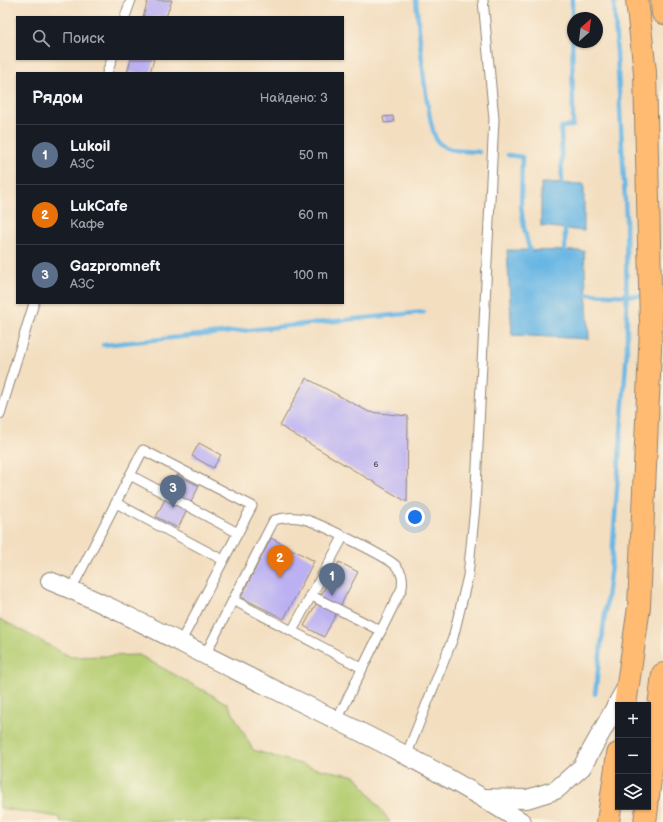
<!DOCTYPE html>
<html lang="ru">
<head>
<meta charset="utf-8">
<style>
	body { margin:0; font-family:"Balsamiq Sans",sans-serif; background:#20242c; color:#f1f3f6 }
	.controls { position:absolute; right:12px; bottom:12px; display:grid; overflow:hidden; border-radius:0px; box-shadow:0 1px 3px #0004 }
	.controls button { width:36px; height:36px; display:grid; place-items:center; padding:0; border:0; border-bottom:1px solid #363941; background:#171b24; color:#f1f3f6; font:20px sans-serif }
	.compass { position:absolute; left:567px; top:12px; width:36px; height:36px; border-radius:50%; background:#171b24; box-shadow:0 1px 3px #0004; rotate:28deg }
	.you { position:absolute; left:415px; top:517px; width:14px; height:14px; margin:-10px; border:3px solid #fff; border-radius:50%; background:#1a73e8; box-shadow:0 0 0 6px #1a73e833 }
	.badge { display:grid; place-items:center; width:26px; height:26px; border-radius:50%; background:#1f6fb2; color:#fff; font-size:13px; font-weight:700 }
	.pin { position:absolute; translate:-50% -33px; filter:drop-shadow(0 1px 2px #0008) }
	.pin::after { content:''; position:absolute; top:21px; width:14px; height:12px; background:inherit; clip-path:polygon(0 0,100% 0,50% 100%) }
	.list { margin:0; padding:0; list-style:none }
	h2 { display:flex; justify-content:space-between; align-items:center; height:52px; margin:0; padding:0 16px; font-size:17px }
	h2 small { font-size:13px; font-weight:400; color:#9ea1a6 }
	.list li { display:grid; grid-template-columns:26px 1fr auto; gap:12px; align-items:center; box-sizing:border-box; height:60px; padding:0 16px; border-top:1px solid #363941 }
	.list b { display:block; font-size:15px; white-space:nowrap }
	.list p { margin:0; font-size:13px; white-space:nowrap; color:#9ea1a6 }
	.list em { font-size:13px; font-style:normal; color:#9ea1a6 }
	.icon { flex:none; width:22px; height:22px; fill:none; stroke:currentColor; stroke-width:2; stroke-linecap:round; stroke-linejoin:round }
	.map { position:relative; flex:none; width:663px; height:822px; overflow:hidden }
	.search { position:absolute; background:#171b24; box-shadow:0 1px 3px #0004; left:16px; top:16px; width:328px; height:44px; display:flex; align-items:center; gap:10px; box-sizing:border-box; padding:0 14px; border-radius:0px; color:#9ea1a6; font-size:15px }
	.panel { position:absolute; background:#171b24; box-shadow:0 1px 3px #0004; left:16px; top:72px; width:328px; height:232px; border-radius:0px }
	.map>svg:first-child { display:block }
	.green { fill:#b6ce73; stroke:#707c4f }
	.water { fill:#6bb7e4; stroke:#4b7188 }
	.lines { fill:none; stroke-linecap:round; stroke-linejoin:round }
	.stream { stroke:#6bb7e4; stroke-width:4.5 }
	.building { fill:#bbb1f2 }
	.service-casing { stroke:#8f8476; stroke-width:11 }
	.minor-casing { stroke:#8f8476; stroke-width:20 }
	.primary-casing { stroke:#8f8476; stroke-width:24 }
	.motorway-casing { stroke:#8f8476; stroke-width:24 }
	.service { stroke:#fff; stroke-width:9 }
	.minor { stroke:#fff; stroke-width:18 }
	.primary { stroke:#ffbb71; stroke-width:22 }
	.motorway { stroke:#ffbb71; stroke-width:22 }
	.labels { text-anchor:middle; dominant-baseline:central; stroke-width:4; stroke-linejoin:round; paint-order:stroke }
	.number-label { font-size:8px; fill:#4f4c5d }
</style>
</head>
<body>
<div class="map">
<svg width="663" height="822" viewBox="0 0 663 822">
	<rect width="100%" height="100%" fill="#fcf5e5"/>
	<filter id="ink" filterUnits="userSpaceOnUse"><feTurbulence type="fractalNoise" baseFrequency=".025" numOctaves="2"/><feDisplacementMap in="SourceGraphic" scale="8" xChannelSelector="R" yChannelSelector="G"/><feConvolveMatrix kernelMatrix="1 2 1 2 8 2 1 2 1" color-interpolation-filters="sRGB"/></filter>
	<filter id="wash" filterUnits="userSpaceOnUse"><feTurbulence type="fractalNoise" baseFrequency=".012" numOctaves="4" result="noise"/><feDisplacementMap in="SourceGraphic" scale="16" xChannelSelector="R" yChannelSelector="G"/><feGaussianBlur stdDeviation="0.9" result="paint"/><feColorMatrix in="noise" values="0 0 0 0 0 0 0 0 0 0 0 0 0 0 0 0 0 1.4 0 .05"/><feComposite in="paint" operator="in"/></filter>
	<g filter="url(#wash)">
		<rect width="100%" height="100%" fill="#f3dec0"/>
		<path class="green" d="M0,619L71,657L139,655L228,704L253,750L314,768L356,776L390,822H61L59,817L0,808Z"/>
		<g class="water">
			<path d="M541,183L584,184V231L541,226Z"/>
			<path d="M507,250L584,251L589,339L512,335Z"/>
		</g>
		<g class="lines">
			<g class="stream">
				<path d="M416,0C419,25 426,127 438,142C447,152 467,151 479,152"/>
				<path d="M508,155L522,157L521,205L524,228L531,256"/>
				<path d="M562,188L561,127L573,126L572,0"/>
				<path d="M565,223V256"/>
				<path d="M581,294L641,296"/>
				<path d="M103,345L424,312"/>
				<path d="M595,694L612,558L627,349L626,218L614,0"/>
			</g>
		</g>
		<g id="blocks">
			<g class="building">
				<path d="M148,0H172L166,17H143Z"/>
				<path d="M131,59H154L150,73H127Z"/>
				<path d="M393,116L394,122L384,123L383,117Z"/>
				<path d="M306,378L369,412L408,416L407,502L280,426Z"/>
				<path d="M199,443L221,455L213,468L192,456Z"/>
				<path d="M177,475L199,486L178,528L156,517Z"/>
				<path d="M271,538L314,561L284,619L241,597Z"/>
				<path d="M339,562L358,572L324,637L304,626Z"/>
			</g>
		</g>
	</g>
	<g filter="url(#ink)">
		<use href="#blocks" fill-opacity="0" stroke="#8f8476" stroke-width="1"/>
		<g class="lines">
			<defs>
				<g id="service">
					<path d="M125,17L131,0"/>
					<path d="M107,73L112,59"/>
					<path d="M0,414L34,303"/>
					<path d="M130,475L238,533"/>
					<path d="M116,503L223,560"/>
					<path d="M71,590L143,450L252,506L180,643"/>
					<path d="M310,595L381,631"/>
					<path d="M233,600L362,668"/>
					<path d="M292,631L343,537"/>
					<path d="M205,655L274,520C285,517 296,516 307,520C320,524 390,558 396,566C403,574 403,579 402,588L337,720"/>
					<path d="M406,756L453,638L468,576L475,507L494,119L483,0"/>
				</g>
				<g id="minor">
					<path d="M50,581C113,606 174,640 235,670C332,718 431,764 522,822"/>
					<path d="M485,798L527,799L556,790L582,767L627,686"/>
				</g>
				<g id="primary">
					<path d="M625,705L639,607L651,326L645,72L637,0"/>
					<path d="M608,822L618,754"/>
				</g>
				<g id="motorway">
					<path d="M662,0L663,13"/>
					<path d="M648,796L663,674"/>
					<path d="M645,822L647,807"/>
				</g>
			</defs>
			<use href="#service" class="service-casing"/>
			<use href="#minor" class="minor-casing"/>
			<use href="#primary" class="primary-casing"/>
			<use href="#motorway" class="motorway-casing"/>
			<use href="#service" class="service"/>
			<use href="#minor" class="minor"/>
			<use href="#primary" class="primary"/>
			<use href="#motorway" class="motorway"/>
		</g>
	</g>
	<g class="labels">
		<g class="number-label">
			<text x="376" y="464">6</text>
		</g>
	</g>
</svg>
<div class="controls">
<button>+</button>
<button>−</button>
<button><svg class="icon" aria-label="layers" viewBox="0 0 24 24"><path d="M12 4l9 5-9 5-9-5zM3 14l9 5 9-5"/></svg></button>
</div>
<svg class="compass" viewBox="-18 -18 36 36"><path d="M0-13l5 13h-10z" fill="#e53935"/><path d="M0 13l5-13h-10z" fill="#9ea1a6"/></svg>
<div class="you"></div>
<div class="pin badge" style="left:332px;top:596px;background:#5c6f8a">1</div>
<div class="pin badge" style="left:280px;top:578px;background:#e8710a">2</div>
<div class="pin badge" style="left:173px;top:508px;background:#5c6f8a">3</div>
<div class="search"><svg class="icon" aria-label="search" viewBox="0 0 24 24"><circle cx="10" cy="10" r="6"/><path d="M15 15l6 6"/></svg>Поиск</div>
<section class="panel">
<h2>Рядом<small>Найдено: 3</small></h2>
<ul class="list">
<li><span class="badge" style="background:#5c6f8a">1</span><div><b>Lukoil</b><p>АЗС</p></div><em>50 m</em></li>
<li><span class="badge" style="background:#e8710a">2</span><div><b>LukCafe</b><p>Кафе</p></div><em>60 m</em></li>
<li><span class="badge" style="background:#5c6f8a">3</span><div><b>Gazpromneft</b><p>АЗС</p></div><em>100 m</em></li>
</ul>
</section>
</div>
</body>
</html>
